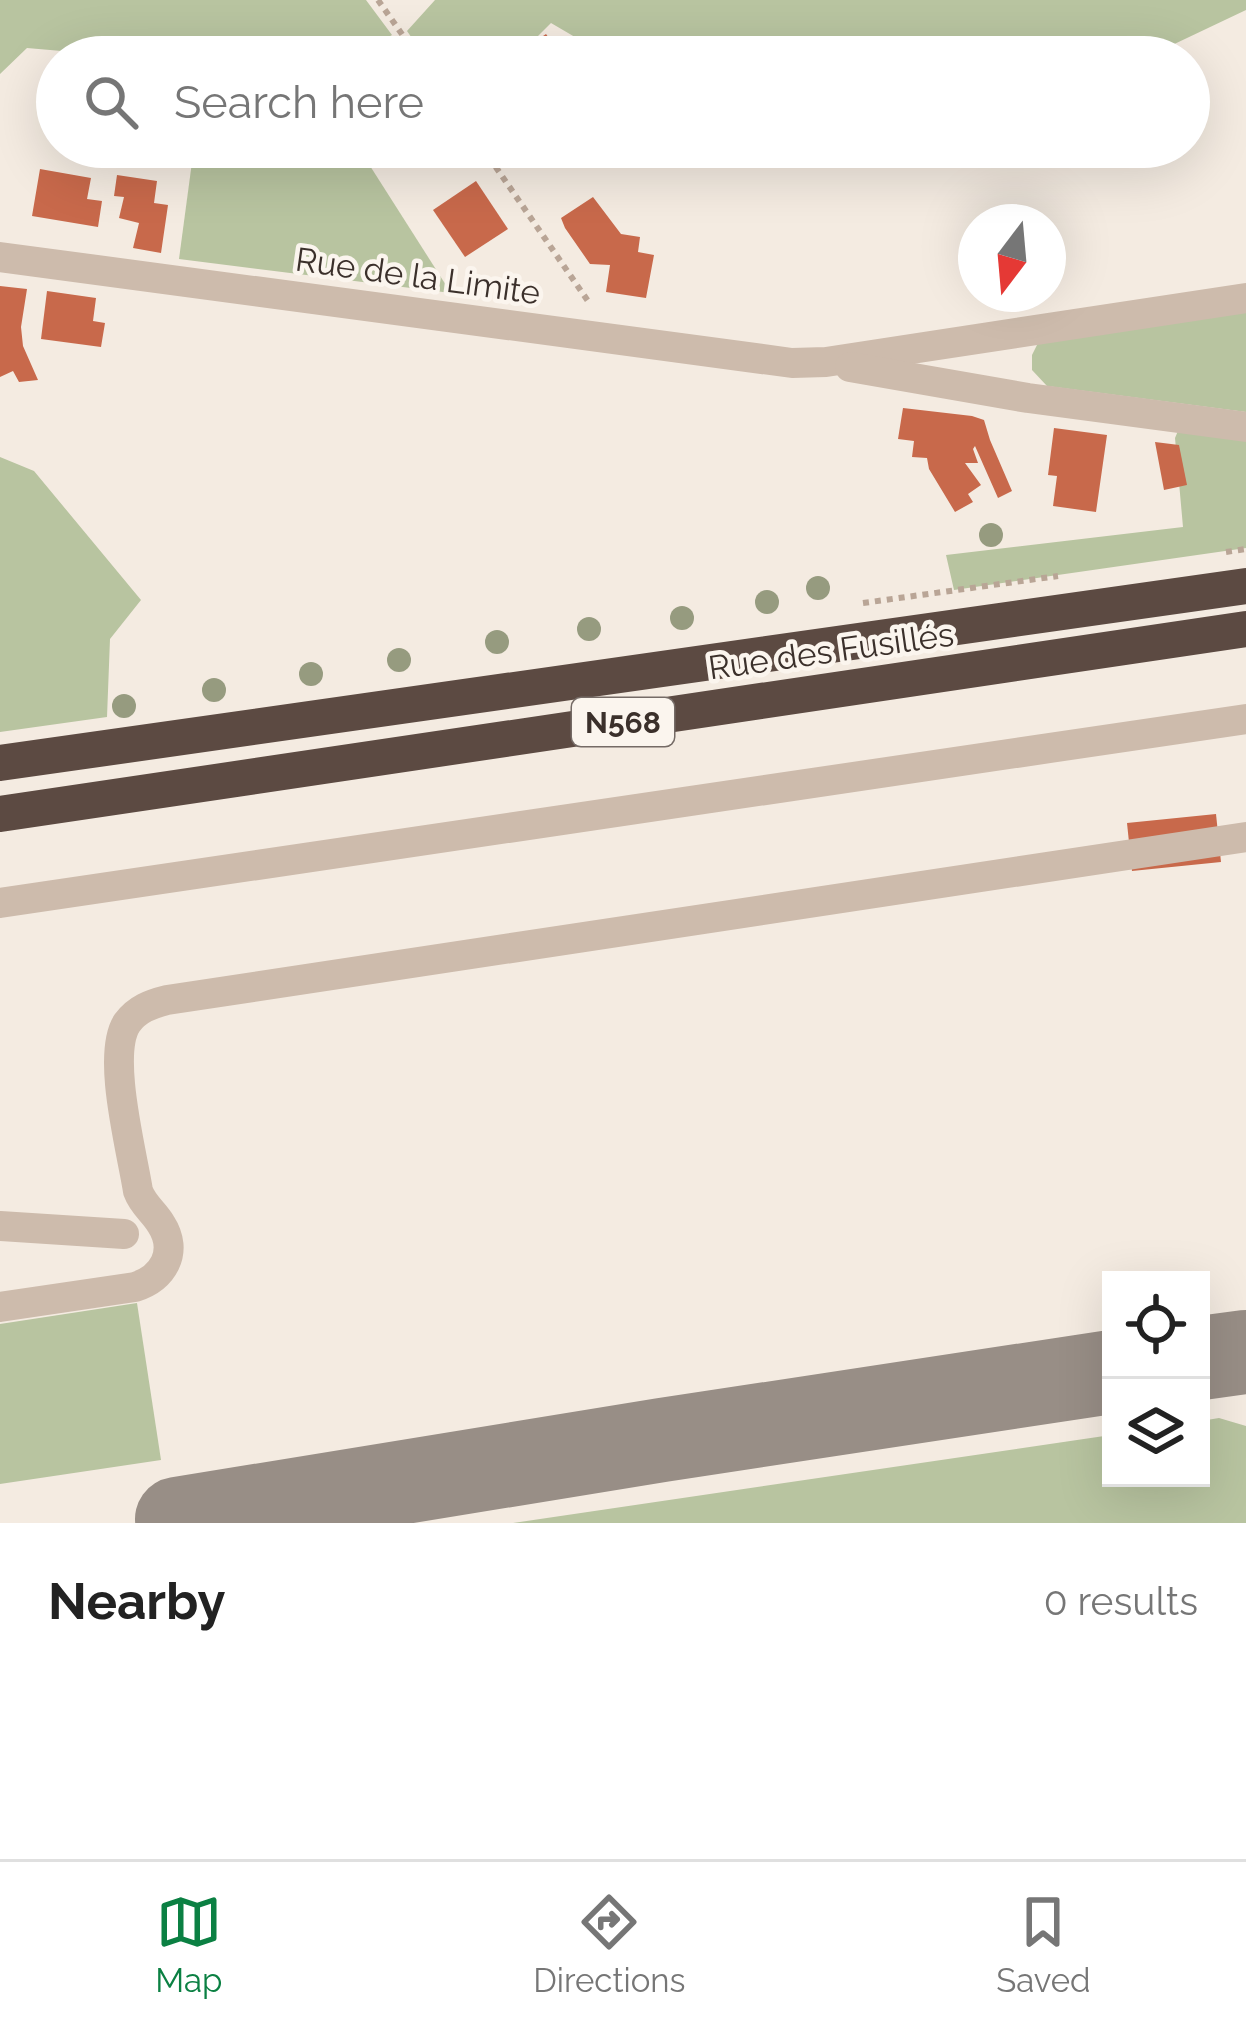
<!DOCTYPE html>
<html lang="en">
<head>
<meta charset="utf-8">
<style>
	body { margin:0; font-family:Raleway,sans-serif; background:#f6f6f6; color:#222 }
	.controls { position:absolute; right:36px; bottom:36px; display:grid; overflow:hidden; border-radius:0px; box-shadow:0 12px 48px #0002 }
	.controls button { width:108px; height:108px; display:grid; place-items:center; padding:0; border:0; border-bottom:3px solid #e0e0e0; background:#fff; color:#222; font:60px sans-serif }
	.compass { position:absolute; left:958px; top:204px; width:108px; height:108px; border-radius:50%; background:#fff; box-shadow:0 12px 48px #0002; rotate:196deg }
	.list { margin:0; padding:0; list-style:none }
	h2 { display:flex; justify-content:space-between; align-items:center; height:156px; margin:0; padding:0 48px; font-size:51px }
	h2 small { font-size:39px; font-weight:400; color:#767676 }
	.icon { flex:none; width:66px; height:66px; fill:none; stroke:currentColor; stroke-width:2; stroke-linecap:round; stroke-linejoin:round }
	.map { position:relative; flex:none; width:1246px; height:1523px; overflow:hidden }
	.search { position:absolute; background:#fff; box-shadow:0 12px 48px #0002; left:36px; right:36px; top:36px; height:132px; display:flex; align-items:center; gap:30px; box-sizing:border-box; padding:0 42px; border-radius:66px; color:#767676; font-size:45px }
	.sheet { height:336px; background:#fff }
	nav { display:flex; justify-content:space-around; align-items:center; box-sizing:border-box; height:168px; border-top:3px solid #e0e0e0; background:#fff; font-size:33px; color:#767676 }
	nav a { display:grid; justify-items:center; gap:6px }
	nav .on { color:#0b8043 }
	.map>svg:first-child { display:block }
	.green { fill:#b8c4a0 }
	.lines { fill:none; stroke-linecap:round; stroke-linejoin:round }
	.taxiway { stroke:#988e86; stroke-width:84 }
	.building { fill:#c8694b }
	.path { stroke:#b9a596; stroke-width:6; stroke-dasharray:6 6; stroke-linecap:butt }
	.minor { stroke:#cdbbac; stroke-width:30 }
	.highway { stroke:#5c4a42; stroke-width:36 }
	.tree { fill:#969b7f }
	.labels { text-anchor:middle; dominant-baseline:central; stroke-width:9; stroke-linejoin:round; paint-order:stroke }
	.shield { fill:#fbf5ee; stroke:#756b66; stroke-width:3 }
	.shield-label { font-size:30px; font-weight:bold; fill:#3b302b }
	.street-label { font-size:33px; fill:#3b302b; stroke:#fbf5ee }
</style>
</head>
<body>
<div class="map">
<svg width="1246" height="1523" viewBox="0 0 1246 1523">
	<rect width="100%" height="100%" fill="#f4ebe1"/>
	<g class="green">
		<path d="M0,0H366L392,35L354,57H131L27,48L0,74Z"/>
		<path d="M435,0H1246V10L1147,57H609L551,23L517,57H425L407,31Z"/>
		<path d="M194,147H358L451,293L179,259Z"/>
		<path d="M762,147H864L796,167Z"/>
		<path d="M1246,307V412L1047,386L1032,370V355L1041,337Z"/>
		<path d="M1183,419L1246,427V548L954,590L946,555L1183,527L1175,438Z"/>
		<path d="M0,457L34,471L141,600L110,639L107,717L0,732Z"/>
		<path d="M137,1303L161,1460L0,1484V1324Z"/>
		<path d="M1219,1418L1246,1426V1523H513L1111,1435V1478H1201V1421Z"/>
	</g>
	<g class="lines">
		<g class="taxiway">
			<path d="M1201,1358L1246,1352"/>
			<path d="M177,1519L662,1440L1111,1372"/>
		</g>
	</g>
	<g class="building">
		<path d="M546,34L559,52L551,57H538L530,45Z"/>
		<path d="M40,169L91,178L87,199L102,201L98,227L32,216Z"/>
		<path d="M117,175L157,181L154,203L168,205L161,253L133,248L139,223L119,218L124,197L114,196Z"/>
		<path d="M476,181L508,229L465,257L433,210Z"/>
		<path d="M593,197L621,234L640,237L638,252L654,255L646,298L606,292L610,265L590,264L565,228L561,218Z"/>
		<path d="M0,286L27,289L21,327L23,346L38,380L19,382L13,371L0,377Z"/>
		<path d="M47,291L96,298L93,321L105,323L101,347L41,339Z"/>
		<path d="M903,408L972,416L984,420L990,440L1012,491L998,498L975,446L973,449L978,463H965L981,485L968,494L973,502L955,512L929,469L927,458L912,457L914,441L898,439Z"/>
		<path d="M1054,428L1107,435L1096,512L1053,506L1057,476L1048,475Z"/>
		<path d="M1155,442L1179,445L1187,485L1164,490Z"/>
		<path d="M1216,814L1221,862L1132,871L1127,823Z"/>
	</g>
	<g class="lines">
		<g class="path">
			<path d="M378,0L418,57"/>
			<path d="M482,147L590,304"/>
			<path d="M1226,552L1246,549"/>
			<path d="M863,603L1058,576"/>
		</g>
		<g class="minor">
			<path d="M0,257L792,363L826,362L1246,298"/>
			<path d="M850,367L1028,398L1246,427"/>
			<path d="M0,903L1246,719"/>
			<path d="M0,1226L124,1234"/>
			<path d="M0,1307L135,1287C163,1278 179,1252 161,1224C154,1212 143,1205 138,1191C132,1152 106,1055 127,1023C137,1009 151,1004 167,1000L1246,837"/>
		</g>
		<g class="highway">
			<path d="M0,763L1246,586"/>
			<path d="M0,814L1246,629"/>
		</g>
	</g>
	<g class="tree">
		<circle cx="991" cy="535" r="12"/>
		<circle cx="818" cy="588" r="12"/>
		<circle cx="767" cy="602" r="12"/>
		<circle cx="682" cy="618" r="12"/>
		<circle cx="589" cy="629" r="12"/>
		<circle cx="497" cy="642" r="12"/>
		<circle cx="399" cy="660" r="12"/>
		<circle cx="311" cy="674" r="12"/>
		<circle cx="214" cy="690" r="12"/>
		<circle cx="124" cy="706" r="12"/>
	</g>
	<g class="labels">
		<rect class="shield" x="572" y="698" width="102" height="48" rx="9"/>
		<g class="shield-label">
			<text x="623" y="722">N568</text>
		</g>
		<g class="street-label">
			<text transform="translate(418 276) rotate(8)">Rue de la Limite</text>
			<text transform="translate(831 651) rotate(-8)">Rue des Fusillés</text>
		</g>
	</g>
</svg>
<div class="controls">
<button><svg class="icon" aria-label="locate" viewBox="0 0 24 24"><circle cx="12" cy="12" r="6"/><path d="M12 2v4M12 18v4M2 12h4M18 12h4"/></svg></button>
<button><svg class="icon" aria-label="layers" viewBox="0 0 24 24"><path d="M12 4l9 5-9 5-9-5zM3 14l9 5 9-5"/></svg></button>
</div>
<svg class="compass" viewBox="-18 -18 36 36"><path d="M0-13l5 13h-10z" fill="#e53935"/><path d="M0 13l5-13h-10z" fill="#767676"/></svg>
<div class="search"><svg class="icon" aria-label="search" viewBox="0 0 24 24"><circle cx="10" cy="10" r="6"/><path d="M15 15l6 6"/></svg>Search here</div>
</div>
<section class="sheet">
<h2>Nearby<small>0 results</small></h2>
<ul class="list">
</ul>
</section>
<nav>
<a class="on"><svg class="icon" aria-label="map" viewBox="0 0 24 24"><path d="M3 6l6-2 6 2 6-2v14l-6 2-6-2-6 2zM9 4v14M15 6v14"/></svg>Map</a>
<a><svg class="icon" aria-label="directions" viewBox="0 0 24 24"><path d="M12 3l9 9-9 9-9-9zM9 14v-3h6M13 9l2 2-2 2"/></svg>Directions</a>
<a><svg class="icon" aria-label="saved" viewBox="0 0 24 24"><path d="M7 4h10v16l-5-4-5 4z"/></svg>Saved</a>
</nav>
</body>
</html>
